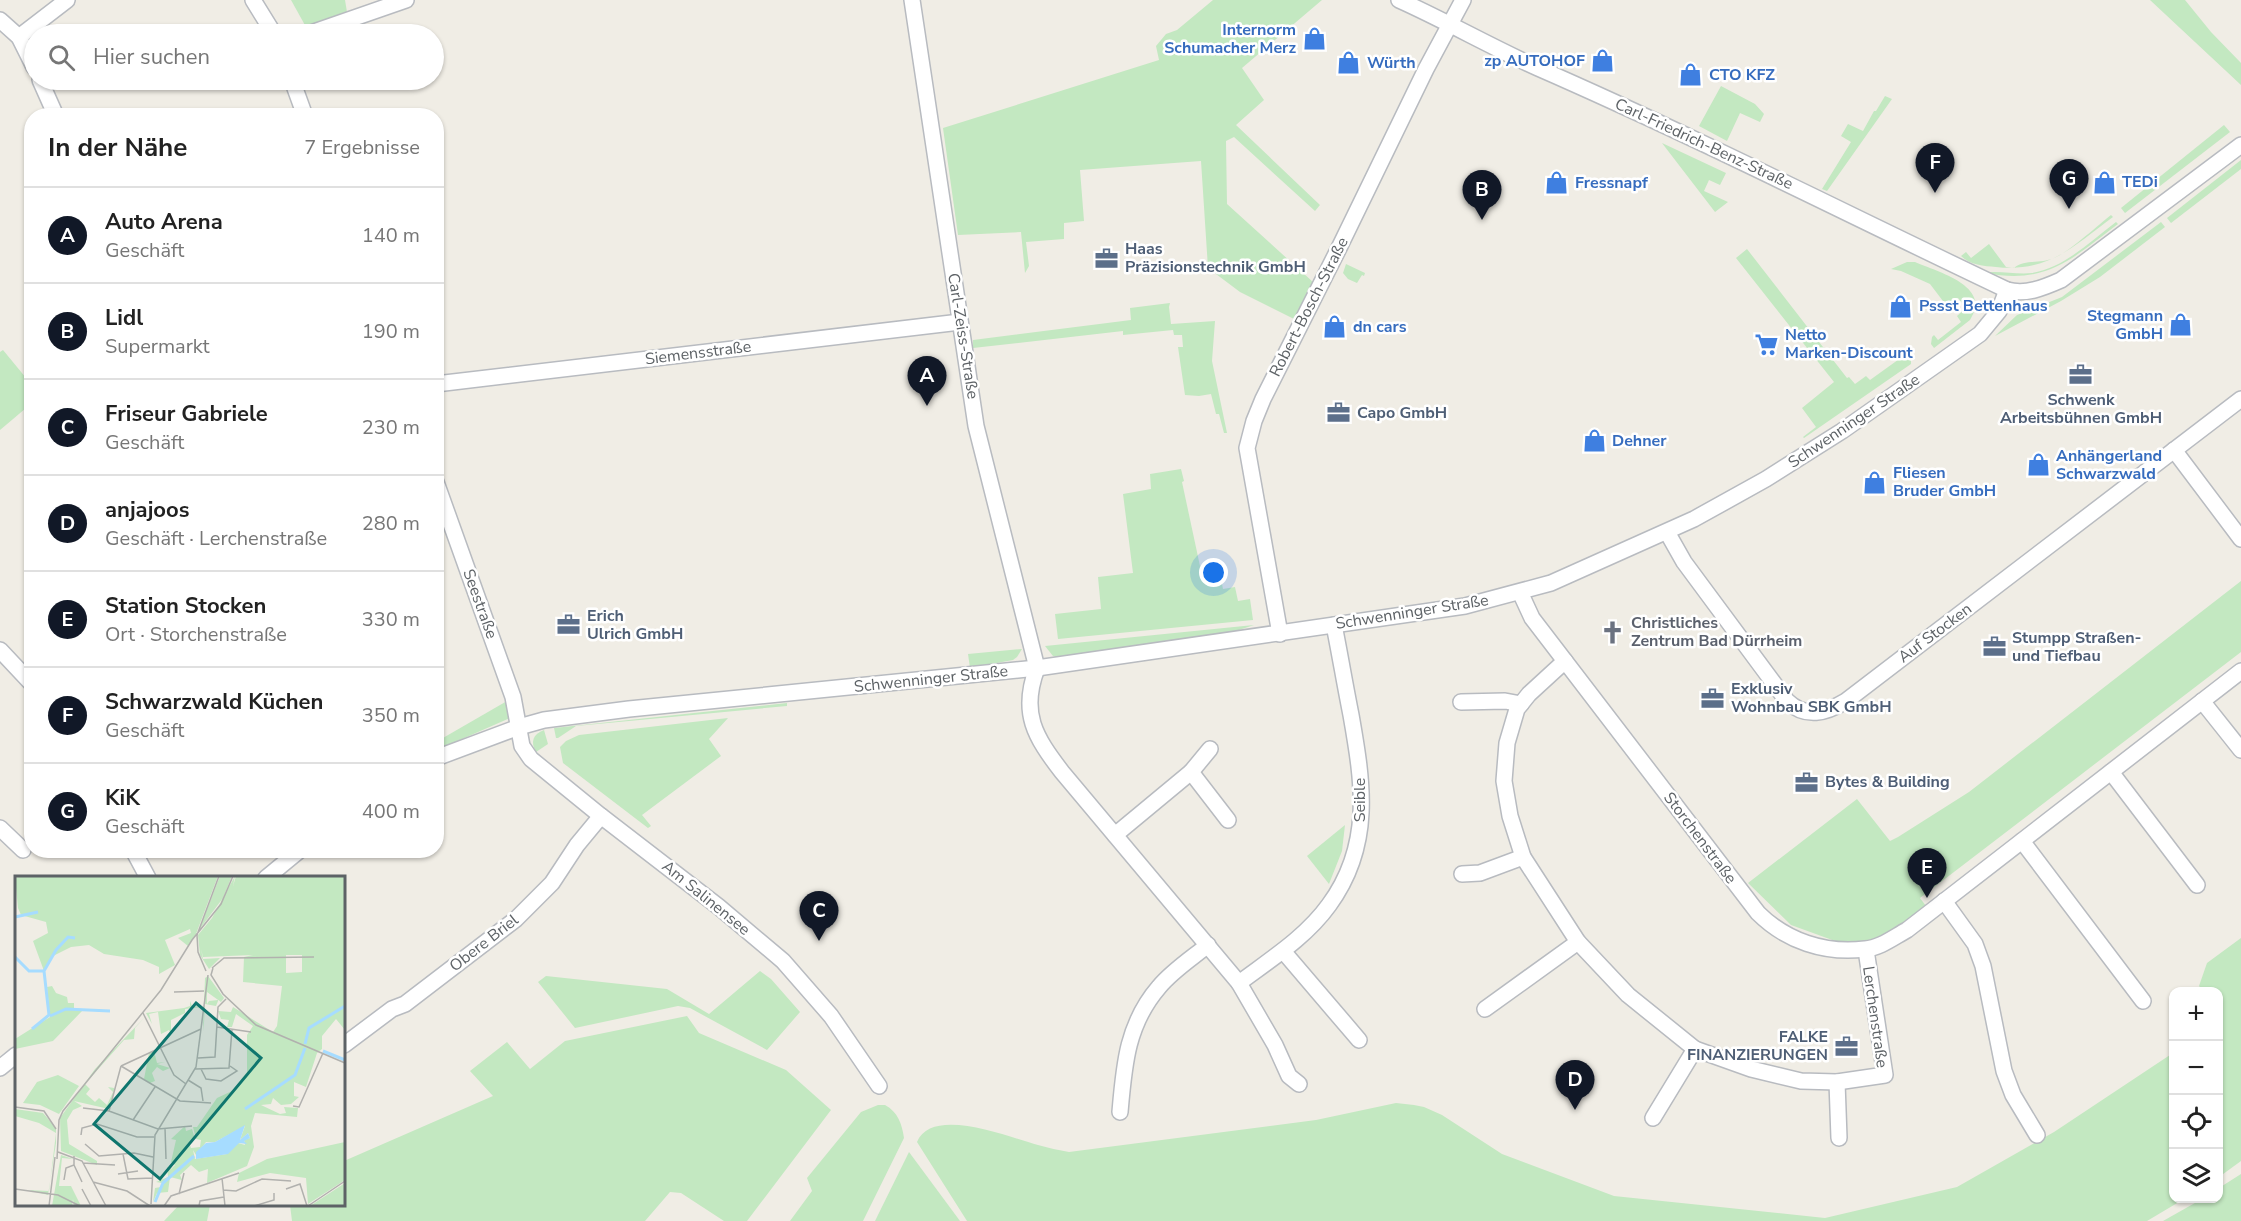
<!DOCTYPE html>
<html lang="de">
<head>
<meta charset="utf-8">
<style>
	body { margin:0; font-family:"Nunito Sans",sans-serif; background:#f6f6f6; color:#222 }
	.controls { position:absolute; right:18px; bottom:18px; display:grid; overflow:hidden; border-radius:12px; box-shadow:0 2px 4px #0004 }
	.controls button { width:54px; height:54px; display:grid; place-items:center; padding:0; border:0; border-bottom:2px solid #e0e0e0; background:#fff; color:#222; font:30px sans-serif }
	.you { position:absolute; left:1214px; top:573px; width:21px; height:21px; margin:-15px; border:4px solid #fff; border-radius:50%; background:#1a73e8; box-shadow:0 0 0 9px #1a73e833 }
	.badge { display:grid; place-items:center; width:39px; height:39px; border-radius:50%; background:#111827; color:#fff; font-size:20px; font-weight:700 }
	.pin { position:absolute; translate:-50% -50px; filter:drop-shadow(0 2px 3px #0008) }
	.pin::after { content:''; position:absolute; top:32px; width:21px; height:18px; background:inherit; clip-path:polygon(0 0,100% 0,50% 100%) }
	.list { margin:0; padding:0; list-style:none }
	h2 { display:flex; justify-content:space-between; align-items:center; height:78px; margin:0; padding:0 24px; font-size:26px }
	h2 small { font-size:20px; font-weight:400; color:#767676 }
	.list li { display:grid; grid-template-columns:39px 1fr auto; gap:18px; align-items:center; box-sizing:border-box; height:96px; padding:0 24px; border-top:2px solid #e0e0e0 }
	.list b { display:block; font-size:22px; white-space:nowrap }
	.list p { margin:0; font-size:20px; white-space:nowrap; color:#767676 }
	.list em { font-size:20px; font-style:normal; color:#767676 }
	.icon { flex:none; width:33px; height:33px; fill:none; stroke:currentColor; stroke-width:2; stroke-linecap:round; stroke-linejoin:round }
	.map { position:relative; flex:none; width:2241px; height:1221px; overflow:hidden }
	.search { position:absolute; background:#fff; box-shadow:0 2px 4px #0004; left:24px; top:24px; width:420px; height:66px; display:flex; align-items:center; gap:15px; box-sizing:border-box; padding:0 21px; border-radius:33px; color:#767676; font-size:22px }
	.panel { position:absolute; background:#fff; box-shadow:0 2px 4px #0004; left:24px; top:108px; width:420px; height:750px; border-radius:24px }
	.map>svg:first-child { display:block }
	.green { fill:#c3e8c1 }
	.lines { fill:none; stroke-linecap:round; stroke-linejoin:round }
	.street-casing { stroke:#b8bbc0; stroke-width:18 }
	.street { stroke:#fff; stroke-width:15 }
	.labels { text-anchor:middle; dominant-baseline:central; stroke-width:5; stroke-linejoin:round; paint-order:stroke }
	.shop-label { font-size:16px; font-weight:bold; fill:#366cbe; stroke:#fff; text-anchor:start }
	.street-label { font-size:16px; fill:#5d6266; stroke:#fff }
	.service-label { font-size:16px; font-weight:bold; fill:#4e5e75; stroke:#fff; text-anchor:start }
	.worship-label { font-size:16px; font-weight:bold; fill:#5b616d; stroke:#fff; text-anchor:start }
	.inset-river { fill:none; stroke:#a6dcff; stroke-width:3 }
	.inset-road { fill:none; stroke:#b1b1ae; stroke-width:1.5 }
	.view { fill:#0f766e; fill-opacity:0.15; stroke:#0f766e; stroke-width:3 }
	.inset-edge { fill:none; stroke:#5d6266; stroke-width:3 }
</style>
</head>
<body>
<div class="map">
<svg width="2241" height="1221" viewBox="0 0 2241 1221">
	<rect width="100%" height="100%" fill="#f0ede5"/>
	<g class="green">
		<path d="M291,0H345L347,12L306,27Z"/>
		<path d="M1213,0H1322L1242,68L1264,100L1236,125L1320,205L1315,211L1234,137L1226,141L1227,204L1313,282L1296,320L1240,292L1208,268L1201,161L1080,170L1084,221L1064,223V239L1026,242L1029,266L1025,273L1021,232L958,235L943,128L1159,60L1156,46L1166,34L1177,30Z"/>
		<path d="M2150,0H2185L2211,32L2241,63V85Z"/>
		<path d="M1721,86L1755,104L1764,114L1760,122L1740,113L1727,141L1699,126Z"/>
		<path d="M1885,96L1892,99L1827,191L1822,189L1851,142L1841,136L1848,124L1863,131L1874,111H1876Z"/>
		<path d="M2224,125L2230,132L2125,213L2121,208Z"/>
		<path d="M1662,143L1726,173L1720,185L1709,180L1704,191L1728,202L1715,212Z"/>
		<path d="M2241,160V169L2171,223L2167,218Z"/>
		<path d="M2111,215L2113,217C2074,246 2048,273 1996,267C1984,266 1970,265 1961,256L1966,252L1971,258L1989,244L2006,267L2014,268C2025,259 2041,264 2054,258C2069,252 2097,226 2111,215Z"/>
		<path d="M2116,222L2118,224C2071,259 2048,285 1985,273C1997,270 2017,275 2032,273C2064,268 2091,241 2116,222Z"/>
		<path d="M2161,222L2165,227L2100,277L2061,301L1995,336L2017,315L2062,297Z"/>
		<path d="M1747,249L1847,378L1849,377L1855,384L1866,376L1870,380L1902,357H1907L1911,361V364L1804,438L1803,437L1816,427L1802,408L1834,382L1736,258Z"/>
		<path d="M1907,262H1915C1938,272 1993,286 1970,320L1934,348L1931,344L1932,337L1934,335L1938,340L1961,322L1957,316L1966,308L1958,298L1946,305L1930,284L1901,271L1891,269Z"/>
		<path d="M1346,264L1365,273L1364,276L1362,275L1357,283L1348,279L1343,273Z"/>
		<path d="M1170,303L1169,307L1171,324L1215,321L1212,361L1227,433H1224L1219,414H1216L1211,394L1199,396L1185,395L1178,347H1183L1182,335H1174L1173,330L1123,335V331L973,348V340L1131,320L1130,308Z"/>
		<path d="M3,350L31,384L32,403L0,430V352Z"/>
		<path d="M1181,469L1184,481L1182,482L1200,566L1211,564L1213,575L1220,574L1223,589L1235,587L1238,601L1250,599L1253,620L1058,639L1055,614L1101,609L1098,577L1133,573L1123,494L1151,489L1150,474Z"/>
		<path d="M2241,581V652L1920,898L1926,906L1892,934L1858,943L1835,941L1791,925L1748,883L1857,799L1890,841L1898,837L1969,792Z"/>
		<path d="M1254,625L1212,639L1059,658L1053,656L1045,646Z"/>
		<path d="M1022,649L1017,657L1013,660L970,668L968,654Z"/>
		<path d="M507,701L510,718L437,750L436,742Z"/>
		<path d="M787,703V706L576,726L558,738H556L554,728Z"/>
		<path d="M728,718L709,739L721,756L642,815L651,826L648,828L563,763L560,747L566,741L579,735Z"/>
		<path d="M544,730L548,744L536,752C530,742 533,734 544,730Z"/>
		<path d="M1345,825L1342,851L1329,884L1307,856Z"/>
		<path d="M2241,938V1161L2219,1177L2218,1023L2223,1020L2219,1013L2218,992L2203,991L2199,986L2207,963Z"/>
		<path d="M760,971L771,979L800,1012L767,1050L690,1008L678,1006L575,1028L538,982L546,976L667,989L709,1014Z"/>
		<path d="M687,1016L699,1033L786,1070L831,1110L747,1221H724L681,1193L670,1192L645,1221H292L290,1205L344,1204V1161L493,1096L470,1071L507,1042L530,1069L565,1041Z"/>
		<path d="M2173,1053L2174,1198L2184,1199L2147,1221H967L917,1142C932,1105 1011,1138 1038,1145C1048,1148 1059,1150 1069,1152L1316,1120L1396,1103L1414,1105L1424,1107L1442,1115L1502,1154L1614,1196L1825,1218L1957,1187L2054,1132Z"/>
		<path d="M878,1105H885C898,1112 902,1124 904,1138L863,1221H790L812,1191L807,1178L861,1112Z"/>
		<path d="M909,1152L960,1221H875Z"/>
		<path d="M2241,1174V1221H2163L2202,1199L2218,1198L2219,1188Z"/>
		<path d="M180,1204L210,1205L207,1221H164Z"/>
	</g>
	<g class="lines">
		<defs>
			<g id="street">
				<path d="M253,0L274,34"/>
				<path d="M912,0L976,426L1037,668C1020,713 1035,737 1062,772L1239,983L1275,1045L1289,1076L1299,1084"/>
				<path d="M1399,0C1446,21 1491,47 1538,68C1696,137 1851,216 2007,290C2026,295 2043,288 2061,280L2241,145"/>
				<path d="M0,20L19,37L34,67"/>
				<path d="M308,34L406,0"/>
				<path d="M19,37L67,0"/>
				<path d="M40,80L56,116"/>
				<path d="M292,80L305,116"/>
				<path d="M436,384L960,322"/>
				<path d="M2174,450L2241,539"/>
				<path d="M436,482L513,697L522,746L531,759L601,816L719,907L783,961L831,1016L879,1086"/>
				<path d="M1667,532L1684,562L1787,701C1806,719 1826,713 1846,701L2241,399"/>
				<path d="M1520,592L1532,618L1758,913C1786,941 1825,954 1865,949C1880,948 1894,937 1907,930L2241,671"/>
				<path d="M1280,634L1247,448L1254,421L1263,399L1339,248L1426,69L1463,0"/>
				<path d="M0,650L32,684"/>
				<path d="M1565,661L1529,694L1517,709L1507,743L1504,781L1510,816L1523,857L1578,942L1628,995L1695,1049L1751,1069L1801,1081L1837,1082L1885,1075L1866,950"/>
				<path d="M2202,701L2241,750"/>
				<path d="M1461,702L1505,701L1521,704"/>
				<path d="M436,758L519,727L544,720L629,709L1037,668L1465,606L1551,583L1694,519L1766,479L1842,431L1980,334L1999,311L2007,290"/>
				<path d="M1191,772L1210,749"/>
				<path d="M2111,772L2197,885"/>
				<path d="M0,828L23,850"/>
				<path d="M1115,835L1191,772L1228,820"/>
				<path d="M2022,841L2143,1001"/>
				<path d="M133,850L148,878"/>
				<path d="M1462,874L1480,873L1523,857"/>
				<path d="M266,878L300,850"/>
				<path d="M1944,901L1975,944L1983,966L2004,1071L2013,1095L2037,1135"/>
				<path d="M1283,951L1359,1040"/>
				<path d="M1239,983C1271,959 1306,937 1329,905C1373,845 1363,783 1351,715C1345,685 1340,655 1334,625"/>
				<path d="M1485,1009L1578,942"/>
				<path d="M344,1045L392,1009L405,1004L516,919L552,883L577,845L601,816"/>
				<path d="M0,1068L16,1055"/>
				<path d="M1837,1082L1839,1138"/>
				<path d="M1120,1112C1124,1065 1127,1024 1159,987C1172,971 1192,958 1208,945"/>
				<path d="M1653,1118L1695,1049"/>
			</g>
		</defs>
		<use href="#street" class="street-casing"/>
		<use href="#street" class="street"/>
	</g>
	<defs>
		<symbol id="shop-bare" viewBox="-9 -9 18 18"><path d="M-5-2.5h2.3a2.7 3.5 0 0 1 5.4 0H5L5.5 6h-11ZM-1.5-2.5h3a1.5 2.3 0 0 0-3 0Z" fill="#3f7fe0" stroke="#fff" stroke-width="2.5" paint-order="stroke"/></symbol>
		<symbol id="office-bare" viewBox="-9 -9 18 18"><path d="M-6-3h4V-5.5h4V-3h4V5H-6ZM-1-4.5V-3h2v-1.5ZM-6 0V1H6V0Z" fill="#5c6f8a" stroke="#fff" stroke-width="2.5" paint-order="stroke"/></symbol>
		<symbol id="supermarket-bare" viewBox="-9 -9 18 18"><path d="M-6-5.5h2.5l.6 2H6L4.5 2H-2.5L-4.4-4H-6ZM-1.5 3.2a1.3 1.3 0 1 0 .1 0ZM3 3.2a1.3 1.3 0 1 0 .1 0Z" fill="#3f7fe0" stroke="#fff" stroke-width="2.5" paint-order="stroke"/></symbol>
		<symbol id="church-bare" viewBox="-9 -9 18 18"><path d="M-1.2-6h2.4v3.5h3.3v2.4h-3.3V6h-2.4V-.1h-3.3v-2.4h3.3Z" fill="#6b7280" stroke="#fff" stroke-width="2.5" paint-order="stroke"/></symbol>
	</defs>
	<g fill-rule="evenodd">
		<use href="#shop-bare" x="1298" y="22" width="33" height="33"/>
		<use href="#shop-bare" x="1586" y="44" width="33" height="33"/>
		<use href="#shop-bare" x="1332" y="46" width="33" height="33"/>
		<use href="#shop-bare" x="1674" y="58" width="33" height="33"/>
		<use href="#shop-bare" x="2088" y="166" width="33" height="33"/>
		<use href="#shop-bare" x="1540" y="166" width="33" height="33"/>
		<use href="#office-bare" x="1090" y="242" width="33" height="33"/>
		<use href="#shop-bare" x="1884" y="290" width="33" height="33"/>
		<use href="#shop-bare" x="2164" y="308" width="33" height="33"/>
		<use href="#shop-bare" x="1318" y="310" width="33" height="33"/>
		<use href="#supermarket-bare" x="1750" y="328" width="33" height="33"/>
		<use href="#office-bare" x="2064" y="358" width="33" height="33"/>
		<use href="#office-bare" x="1322" y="396" width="33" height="33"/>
		<use href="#shop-bare" x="1578" y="424" width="33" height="33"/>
		<use href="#shop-bare" x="2022" y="448" width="33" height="33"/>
		<use href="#shop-bare" x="1858" y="466" width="33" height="33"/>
		<use href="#office-bare" x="552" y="608" width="33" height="33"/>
		<use href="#church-bare" x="1596" y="616" width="33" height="33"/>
		<use href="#office-bare" x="1978" y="630" width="33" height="33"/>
		<use href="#office-bare" x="1696" y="682" width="33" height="33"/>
		<use href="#office-bare" x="1790" y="766" width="33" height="33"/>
		<use href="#office-bare" x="1830" y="1030" width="33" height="33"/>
	</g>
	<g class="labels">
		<g class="shop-label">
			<text x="1296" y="30" text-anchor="end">Internorm<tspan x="1296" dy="18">Schumacher Merz</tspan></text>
			<text x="1585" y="61" text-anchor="end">zp AUTOHOF</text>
			<text x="1367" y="63">Würth</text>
			<text x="1709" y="75">CTO KFZ</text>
			<text x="2122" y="182">TEDi</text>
			<text x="1575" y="183">Fressnapf</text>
			<text x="1919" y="306">Pssst Bettenhaus</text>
			<text x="2163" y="316" text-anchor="end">Stegmann<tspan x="2163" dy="18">GmbH</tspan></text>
			<text x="1353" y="327">dn cars</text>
			<text x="1785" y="335">Netto<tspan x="1785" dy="18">Marken-Discount</tspan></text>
			<text x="1612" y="441">Dehner</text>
			<text x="2056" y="456">Anhängerland<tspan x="2056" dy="18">Schwarzwald</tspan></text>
			<text x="1893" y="473">Fliesen<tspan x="1893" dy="18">Bruder GmbH</tspan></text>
		</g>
		<g class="street-label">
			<text transform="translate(1704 144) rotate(25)">Carl-Friedrich-Benz-Straße</text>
			<text transform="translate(1309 307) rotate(-63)">Robert-Bosch-Straße</text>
			<text transform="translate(963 336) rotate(81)">Carl-Zeiss-Straße</text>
			<text transform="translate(698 353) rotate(-7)">Siemensstraße</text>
			<text transform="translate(1854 421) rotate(-34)">Schwenninger Straße</text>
			<text transform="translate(480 604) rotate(70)">Seestraße</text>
			<text transform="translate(1412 612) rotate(-9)">Schwenninger Straße</text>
			<text transform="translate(1935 633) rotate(-37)">Auf Stocken</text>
			<text transform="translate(931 679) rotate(-6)">Schwenninger Straße</text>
			<text transform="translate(1360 800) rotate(-90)">Seible</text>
			<text transform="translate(1700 838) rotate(53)">Storchenstraße</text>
			<text transform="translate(706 898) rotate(39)">Am Salinensee</text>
			<text transform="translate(484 943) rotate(-38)">Obere Briel</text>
			<text transform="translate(1875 1017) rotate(82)">Lerchenstraße</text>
		</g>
		<g class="service-label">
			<text x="1125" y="249">Haas<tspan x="1125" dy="18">Präzisionstechnik GmbH</tspan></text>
			<text x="2081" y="400" text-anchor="middle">Schwenk<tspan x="2081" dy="18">Arbeitsbühnen GmbH</tspan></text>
			<text x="1357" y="413">Capo GmbH</text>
			<text x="587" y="616">Erich<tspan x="587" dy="18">Ulrich GmbH</tspan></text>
			<text x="2012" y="638">Stumpp Straßen-<tspan x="2012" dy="18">und Tiefbau</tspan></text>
			<text x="1731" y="689">Exklusiv<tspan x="1731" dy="18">Wohnbau SBK GmbH</tspan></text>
			<text x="1825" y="782">Bytes &amp; Building</text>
			<text x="1828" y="1037" text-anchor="end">FALKE<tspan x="1828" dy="18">FINANZIERUNGEN</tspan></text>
		</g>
		<g class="worship-label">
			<text x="1631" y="623">Christliches<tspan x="1631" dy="18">Zentrum Bad Dürrheim</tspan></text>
		</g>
	</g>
	<g transform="translate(15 876)">
		<rect width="330" height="330" fill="#f0ede5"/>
		<path d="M9,0H203L181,58L173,70L163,62L176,57L175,53L150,64L160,89L144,98V91L128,84L89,78L74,69L56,71L38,80L29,95L18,65L33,57L31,46L6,39L3,32L0,2ZM205,0H217L208,22L184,54ZM220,0L218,10L221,0H330V154L321,143L307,160V173L302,177L291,211L279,206V220L284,221L276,228L266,229L258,222L256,228L246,229L265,238L271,237L269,231L283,232L282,241L240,237L236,250L239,271L232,290L192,307L193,293L184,296L176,289L165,299L167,304L155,301L153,316L142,317L138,326L140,312L146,311L152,302L147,307L141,306L153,301L152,291L156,293L160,289L156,286L161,264L156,263L170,250L171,255L177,253L180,263L174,266L176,272L185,271L186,264L181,263L178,251H182L202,222L217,215L232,196V159L238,150L221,138L217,151H212L214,144L206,143L203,135L216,136L218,131L258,156L262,150L267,110L228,106L229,81L238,79L188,81L186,73L188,83L205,82L194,93L185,79L183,59L197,42ZM271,79H287V96L271,97ZM230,250L225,264L233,257L235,262L229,264L230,269L223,267L212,278L180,283L178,274L181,279L191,266H200ZM193,100L209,122L206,126L192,116V128L194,125L203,124V125L201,130L190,128L189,147L188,155L190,102ZM37,110L41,117L52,121L53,127H59V133L68,134L38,165L0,173V163L35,141L32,111ZM175,125L177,130L187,131L170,133V137L156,144V158L154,154L146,158L143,136L134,138L137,148L131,137L169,132L175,130ZM130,141L120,152L119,163L109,164L70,208L75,213L71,218L80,226L84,222L92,229L98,216L93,211L99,212V214L97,225L94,233L59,225L67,230L58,234L52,244L54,268L82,285V289L46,275L45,242L80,193ZM139,175L142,187L150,186L142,188L155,192L148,195L142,191L137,197L140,205L135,207L129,203L134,177ZM43,199L64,210L44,238L25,229L8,227L22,206ZM0,233L28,237L41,252V267L33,319L13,314L34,315L41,257L24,247L0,240ZM330,266V304L293,328L291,302L255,297L222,306L224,297L252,283ZM46,279L58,283L47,282L44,310H56L66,330H59L58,323L57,330H37ZM330,307V330H295Z" fill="#c3e8c1" fill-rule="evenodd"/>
		<path d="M230,249L225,264L233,257L235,262L229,265L232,268L224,267L213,278L181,283V276L191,267L200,266Z" fill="#a6dcff"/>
		<path class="inset-river" d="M0,41L23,36M0,81L14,95H29M35,140L51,133L95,135M17,153L34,139L29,95L41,74L53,61L60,62M290,168L294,152L330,130M308,175L330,184M230,233L280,199L290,172M140,326L148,307L179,280"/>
		<path class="inset-road" d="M197,92L209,82L299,81M198,92L196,99L208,118L241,149L330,187M191,95L183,76L182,59L204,0M159,116L189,115M128,137L159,199L171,208M202,151L236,156M183,182L200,181L203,131L211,123M106,190L165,225L196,227M106,190L186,153M180,193L214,192L217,153M186,193L191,203L206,205L222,195L215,190M173,204L186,212L188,225M278,230L284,231L308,177M0,231L29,235L41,253M68,232L94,235L143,253L177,250M94,235L106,190M118,244L140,211M150,252L151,283M66,259L67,252L82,248L122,261H139M70,268L84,280L119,277L138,281M43,276L67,285L91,330M108,278L113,303L137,302M42,283L44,244L48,235L146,114L177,64L206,28L218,0M68,287L100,289M59,289L67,306M103,298L123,295M207,302L210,330M49,304L51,292L59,289V280M78,306L112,315L135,330M0,313L43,319L65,330M67,313L76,330M271,313L285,308L292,330M208,314L221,315L247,303L276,305M164,318L169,297M136,328L140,259L181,191L193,99M34,330L40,281M149,330L156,320L224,297M184,330L185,325L209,321M239,330L259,324V317M293,330L330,305"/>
		<path class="view" d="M181,127L246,182L145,303L79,248Z"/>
		<rect width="330" height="330" class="inset-edge"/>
	</g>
</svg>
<div class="controls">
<button>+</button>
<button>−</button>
<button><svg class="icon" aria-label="locate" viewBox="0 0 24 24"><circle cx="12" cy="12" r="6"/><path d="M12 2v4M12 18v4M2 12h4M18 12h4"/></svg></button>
<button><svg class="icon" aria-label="layers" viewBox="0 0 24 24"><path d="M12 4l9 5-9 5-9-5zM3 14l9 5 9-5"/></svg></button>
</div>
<div class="you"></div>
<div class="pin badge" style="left:927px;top:406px">A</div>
<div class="pin badge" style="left:1482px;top:220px">B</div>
<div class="pin badge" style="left:819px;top:941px">C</div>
<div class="pin badge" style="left:1575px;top:1110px">D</div>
<div class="pin badge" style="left:1927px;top:898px">E</div>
<div class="pin badge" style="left:1935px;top:193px">F</div>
<div class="pin badge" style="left:2069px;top:209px">G</div>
<div class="search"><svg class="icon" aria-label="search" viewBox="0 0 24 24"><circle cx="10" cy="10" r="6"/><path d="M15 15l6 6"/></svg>Hier suchen</div>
<section class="panel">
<h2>In der Nähe<small>7 Ergebnisse</small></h2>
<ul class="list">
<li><span class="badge">A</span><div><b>Auto Arena</b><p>Geschäft</p></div><em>140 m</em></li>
<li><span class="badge">B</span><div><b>Lidl</b><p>Supermarkt</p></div><em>190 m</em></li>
<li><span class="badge">C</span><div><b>Friseur Gabriele</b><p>Geschäft</p></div><em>230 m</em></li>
<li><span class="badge">D</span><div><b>anjajoos</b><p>Geschäft · Lerchenstraße</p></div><em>280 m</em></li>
<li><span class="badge">E</span><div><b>Station Stocken</b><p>Ort · Storchenstraße</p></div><em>330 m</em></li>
<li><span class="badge">F</span><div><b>Schwarzwald Küchen</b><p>Geschäft</p></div><em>350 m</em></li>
<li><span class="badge">G</span><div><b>KiK</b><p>Geschäft</p></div><em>400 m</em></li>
</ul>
</section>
</div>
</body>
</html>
